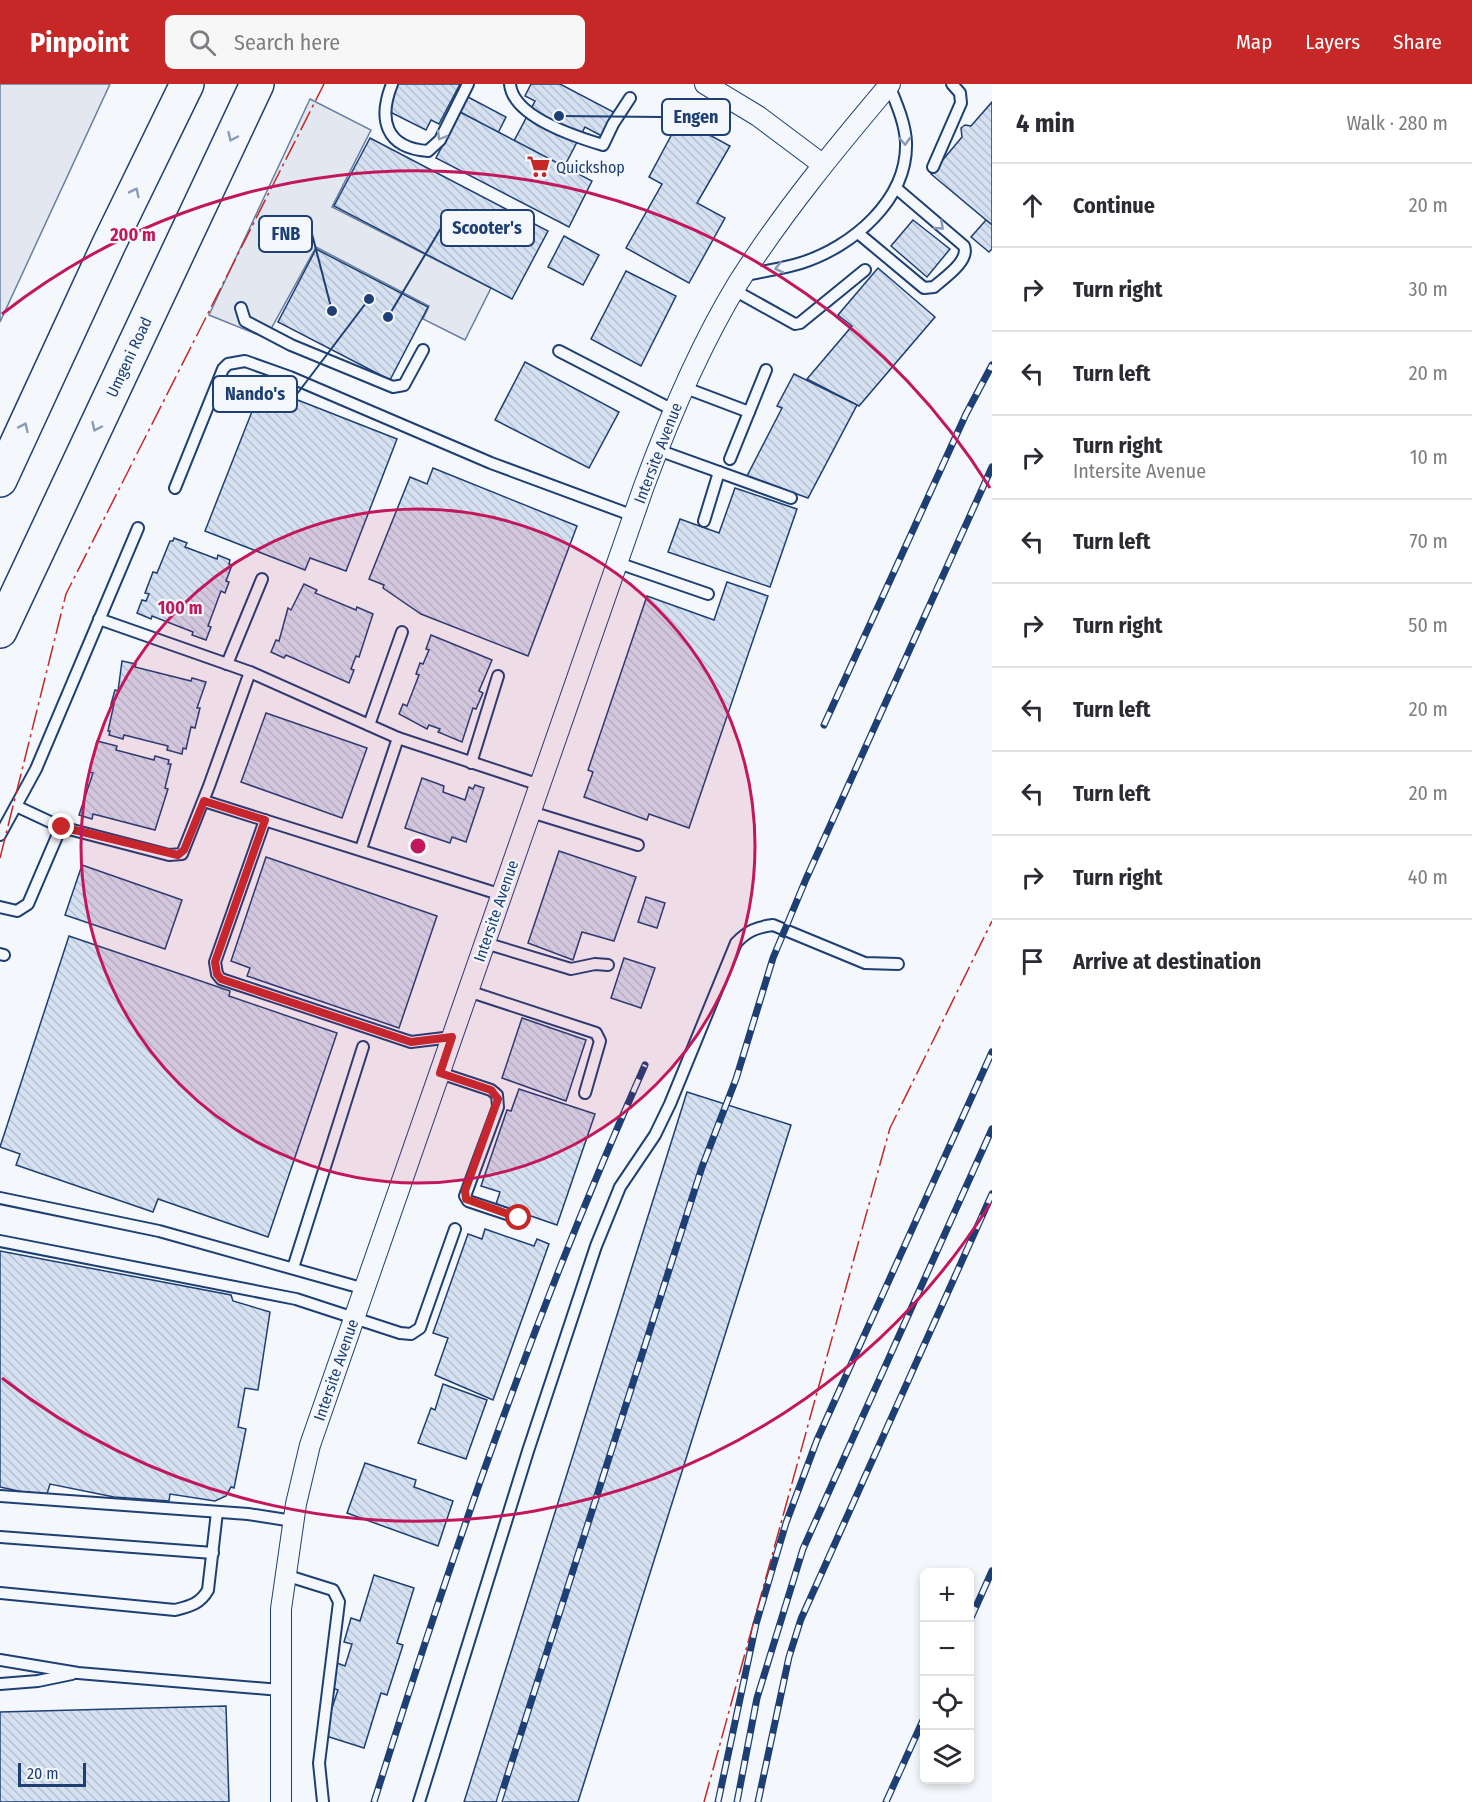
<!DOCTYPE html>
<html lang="en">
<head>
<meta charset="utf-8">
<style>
	body { margin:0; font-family:"Fira Sans Condensed",sans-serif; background:#f7f7f7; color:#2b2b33 }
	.controls { position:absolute; right:18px; bottom:18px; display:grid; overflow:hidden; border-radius:9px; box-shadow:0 3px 9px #0003 }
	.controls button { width:54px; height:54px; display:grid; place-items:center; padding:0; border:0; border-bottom:2px solid #e1e1e2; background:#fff; color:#2b2b33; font:30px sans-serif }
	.scale { position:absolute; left:18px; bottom:15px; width:68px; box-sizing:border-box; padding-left:6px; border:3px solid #1d3f73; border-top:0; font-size:16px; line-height:21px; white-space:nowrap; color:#1d3f73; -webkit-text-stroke:4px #f4f7fb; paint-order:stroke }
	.stop { position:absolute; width:18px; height:18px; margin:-14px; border:4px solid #c62828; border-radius:50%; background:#fff }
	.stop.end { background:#c62828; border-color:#fff; box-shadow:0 2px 6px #0008 }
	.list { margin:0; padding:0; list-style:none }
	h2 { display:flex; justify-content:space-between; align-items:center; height:78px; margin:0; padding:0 24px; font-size:26px }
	h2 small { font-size:20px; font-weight:400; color:#7c7c81 }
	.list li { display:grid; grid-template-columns:39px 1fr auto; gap:18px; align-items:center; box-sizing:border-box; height:84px; padding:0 24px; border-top:2px solid #e1e1e2 }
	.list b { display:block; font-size:22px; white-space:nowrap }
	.list p { margin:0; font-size:20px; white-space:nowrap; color:#7c7c81 }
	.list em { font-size:20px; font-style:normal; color:#7c7c81 }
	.icon { flex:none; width:33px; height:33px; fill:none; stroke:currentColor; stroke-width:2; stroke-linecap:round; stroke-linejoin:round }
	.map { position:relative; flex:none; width:992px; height:1718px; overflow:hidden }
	header { display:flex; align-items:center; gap:36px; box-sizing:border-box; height:84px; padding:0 30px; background:#c62828; color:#fff }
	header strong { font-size:28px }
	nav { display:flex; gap:33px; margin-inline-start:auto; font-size:21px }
	.search { width:420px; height:54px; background:#f7f7f7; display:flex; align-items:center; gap:15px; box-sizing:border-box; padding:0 21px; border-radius:9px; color:#7c7c81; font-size:22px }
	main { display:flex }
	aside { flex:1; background:#fff }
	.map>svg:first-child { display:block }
	.parking { fill:#e3e8f0; stroke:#687fa3; stroke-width:1.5 }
	.building { fill:url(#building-back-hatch); stroke:#1d3f73; stroke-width:1.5 }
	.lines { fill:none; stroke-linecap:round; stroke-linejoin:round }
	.service-casing { stroke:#1d3f73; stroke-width:14 }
	.minor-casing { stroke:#1d3f73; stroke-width:22 }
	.trunk-casing { stroke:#1d3f73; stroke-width:36 }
	.service { stroke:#f4f7fb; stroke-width:10 }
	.minor { stroke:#f4f7fb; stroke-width:20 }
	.trunk { stroke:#f4f7fb; stroke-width:33 }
	.rail-casing { stroke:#1d3f73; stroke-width:7 }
	.rail { stroke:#f4f7fb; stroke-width:4.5; stroke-dasharray:14; stroke-linecap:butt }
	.power { stroke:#c62828; stroke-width:1.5; stroke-dasharray:21 4.5 3 4.5; stroke-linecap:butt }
	.oneway { stroke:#889bb7 }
	.route { stroke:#c62828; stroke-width:8 }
	.ring { fill:none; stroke:#c2185b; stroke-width:3 }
	.labels { text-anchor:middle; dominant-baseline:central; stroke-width:4.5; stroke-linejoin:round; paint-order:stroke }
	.poi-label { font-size:16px; fill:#1d3f73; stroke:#f4f7fb; text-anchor:start }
	.street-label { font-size:16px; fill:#1d3f73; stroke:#f4f7fb }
	.centre { fill:#c2185b; stroke:#f4f7fb; stroke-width:3 }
	.ring-label { font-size:18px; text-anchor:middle; font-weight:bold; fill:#c2185b; stroke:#f4f7fb; stroke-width:4.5; stroke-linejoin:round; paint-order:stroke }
	.leader { fill:none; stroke:#1d3f73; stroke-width:2 }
	.callout-dot { fill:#1d3f73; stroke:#f4f7fb; stroke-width:2 }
	.callout { fill:#f4f7fb; stroke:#1d3f73; stroke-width:2 }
	.callout-label { font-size:18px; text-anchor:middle; font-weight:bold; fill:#1d3f73 }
</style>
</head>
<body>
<header>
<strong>Pinpoint</strong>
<div class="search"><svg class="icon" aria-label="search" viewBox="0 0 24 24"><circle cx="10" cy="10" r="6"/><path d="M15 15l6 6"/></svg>Search here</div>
<nav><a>Map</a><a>Layers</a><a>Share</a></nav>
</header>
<main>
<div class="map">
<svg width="992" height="1718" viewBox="0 0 992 1718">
	<defs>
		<pattern id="building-back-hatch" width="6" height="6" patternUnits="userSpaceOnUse" patternTransform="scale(1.5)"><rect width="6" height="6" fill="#d5e0f0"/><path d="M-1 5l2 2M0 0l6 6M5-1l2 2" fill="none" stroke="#b6c1d1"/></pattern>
	</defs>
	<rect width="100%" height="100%" fill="#f4f7fb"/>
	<g class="parking">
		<path d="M0,0H110L0,238Z"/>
		<path d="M310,15L371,46L332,123L491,204L465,256L423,235L429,222L316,163L266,254L209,231Z"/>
	</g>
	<g class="building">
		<path d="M397,0H460L439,40L431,36L426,46L392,29L388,18Z"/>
		<path d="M531,0H560L623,33L611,57L585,43L564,83L514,57L535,17L525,12Z"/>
		<path d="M468,13L506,33L498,49L460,28Z"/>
		<path d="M992,18V141L931,90L962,53L961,44L965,41L971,42Z"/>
		<path d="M460,28L592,97L569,143L436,74Z"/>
		<path d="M680,35L730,62L697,119L725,134L689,199L626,164L662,100L649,93Z"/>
		<path d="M370,54L548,147L512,215L334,122Z"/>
		<path d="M913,136L950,165L927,193L891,162Z"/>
		<path d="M986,136L992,141V165L989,168L971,153Z"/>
		<path d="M564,152L599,171L583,201L548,183Z"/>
		<path d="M316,165L428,223L390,296L278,238Z"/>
		<path d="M878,184L935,233L859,322L807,295L852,242L838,231Z"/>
		<path d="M626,187L676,212L641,282L591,255Z"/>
		<path d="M525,278L619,328L589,384L495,336Z"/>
		<path d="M794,290L857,321L808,414L747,392L782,324L777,322Z"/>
		<path d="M262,302L397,355L346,487L310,474L305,486L205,447Z"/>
		<path d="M433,384L577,442L528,572L421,530L383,504L384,501L369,495L410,393L427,400Z"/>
		<path d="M735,404L797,425L770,503L668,468L680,435L719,449Z"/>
		<path d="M174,454L187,459L185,463L217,475L218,471L230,476L229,480L232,481L226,497L229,498L225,509L221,507L208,542L211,543L206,556L192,551L193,548L152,532L151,535L137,529L142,516L146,517L149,510L145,509L153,488L157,489L170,457H173Z"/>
		<path d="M727,498L768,512L689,744L649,730L647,736L584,713L593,688L588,686L647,512L714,536Z"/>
		<path d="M304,500L317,506L315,509L356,526L357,523L373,530L359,573L356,572L351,585L354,586L349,599L286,571L284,574L271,568L276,556L279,557L288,524L291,526Z"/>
		<path d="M431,551L492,576L479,607L483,609L476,625L473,624L462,658L438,648L440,645L429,641L427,645L399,630L403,620L407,622L419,591L416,590L420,579L423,580L429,566L426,565Z"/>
		<path d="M122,577L136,580L135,583L191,597L192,594L206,598L197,624H200L195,644L191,643L186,665L183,664L182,670L167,666L168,662L124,651L123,655L109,651L110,647H108L114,620H111L115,606L118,607Z"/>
		<path d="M266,629L367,664L342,734L241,698Z"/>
		<path d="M97,657L117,662L116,666L154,676L155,672L169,676L168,680H171L165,704L168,705L155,746L93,730L92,735L79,731L93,689L89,688Z"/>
		<path d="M422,694L444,702L443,708L465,716L469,703L473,705L475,701L484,704L466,758L452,753L450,759L405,744Z"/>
		<path d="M559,767L636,793L614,857L582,848L573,876L528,859Z"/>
		<path d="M266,773L437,832L399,944L247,892L250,884L231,877Z"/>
		<path d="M82,781L182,816L165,865L65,831Z"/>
		<path d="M646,813L665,819L657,844L638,838Z"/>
		<path d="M69,852L230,907L229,912L337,949L268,1153L158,1115L153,1128L16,1081L20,1070L0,1063Z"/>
		<path d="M624,874L655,884L641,924L611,914Z"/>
		<path d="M522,934L586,956L566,1017L502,994Z"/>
		<path d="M519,1005L595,1030L557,1141L496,1120L500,1108L481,1102L507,1026L511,1027Z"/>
		<path d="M687,1008L791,1041L578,1718H464Z"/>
		<path d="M485,1145L534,1162L537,1155L549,1160L493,1316L435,1291L448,1254L433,1249L468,1150L482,1155Z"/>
		<path d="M0,1167L231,1211L233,1217L270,1228L258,1306L245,1304L238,1343L246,1345L234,1404L231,1403L226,1412L215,1417L170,1410L169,1417L114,1413L50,1400L46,1413L0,1403Z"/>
		<path d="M443,1300L487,1316L466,1375L418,1359L431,1324L435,1326Z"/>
		<path d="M365,1379L416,1396L414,1403L453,1417L438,1462L347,1429Z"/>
		<path d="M374,1491L414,1504L397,1559L403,1561L387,1611L381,1609L364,1664L323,1651L338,1606L329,1603L337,1579L345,1582L352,1560L344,1558L351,1534L360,1537Z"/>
		<path d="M226,1622L229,1718H0V1628Z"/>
	</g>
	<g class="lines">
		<defs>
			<g id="service">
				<path d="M392,0C378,35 385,64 428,67L440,56L468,0"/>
				<path d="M510,0C513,33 576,53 603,61L613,40L630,14"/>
				<path d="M933,83L961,19L960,9L952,0"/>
				<path d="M858,149L924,204L934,203C944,194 970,177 964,162L896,104"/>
				<path d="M743,192C762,187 782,185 801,179C852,163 908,116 906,58C905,38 896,19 889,1"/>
				<path d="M734,206L795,240L800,239L865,186"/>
				<path d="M241,224L245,237L291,261L393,303L404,301L423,266"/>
				<path d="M559,267L673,326"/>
				<path d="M683,303L749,328"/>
				<path d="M658,366L791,414"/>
				<path d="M730,375L766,286"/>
				<path d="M175,404L223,285L228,280L245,277L290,293L491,379L634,432"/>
				<path d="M704,437L719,388"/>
				<path d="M618,479L708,510"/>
				<path d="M99,535L250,588L398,654L540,701"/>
				<path d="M227,580L262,495"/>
				<path d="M369,641L402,548"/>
				<path d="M471,679L498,592"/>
				<path d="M204,717L502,811"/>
				<path d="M16,722L61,743L169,771L182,770L209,702L250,588"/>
				<path d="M531,728L638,761"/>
				<path d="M265,736L215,878L217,890L221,895L411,958L452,953"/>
				<path d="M0,751L36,685L138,444"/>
				<path d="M361,765L398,654"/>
				<path d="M0,823L17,827L28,820L61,743"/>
				<path d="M485,859L571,885L595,880L608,881"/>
				<path d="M0,870L4,871"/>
				<path d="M468,907L596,949L600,957L585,1009"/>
				<path d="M440,989L491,1006L497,1011L498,1023L465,1112L468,1117L519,1134"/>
				<path d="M0,1114L159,1147L365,1205"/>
				<path d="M0,1157L296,1215L400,1249L411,1250L420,1244L455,1145"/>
				<path d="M293,1184L363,963"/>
				<path d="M0,1412L248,1430L293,1437"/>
				<path d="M0,1453L213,1469"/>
				<path d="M285,1491L333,1506L339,1518L319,1679L323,1718"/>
				<path d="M0,1509L175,1526C190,1522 200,1520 208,1506L217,1428"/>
				<path d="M0,1576L78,1589L280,1606"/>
				<path d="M0,1600L38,1597L72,1590"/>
				<path d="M419,1718L528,1367L596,1162L620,1103L655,1051L670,1020L736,859C747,847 757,843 773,841L865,879L898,880"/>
			</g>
			<g id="minor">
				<path d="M705,0L758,32L822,80"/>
				<path d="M281,1718V1525L296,1420L310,1361L644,402C670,332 699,263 738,199C783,128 836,64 890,0"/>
			</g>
			<g id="trunk">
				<path d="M0,396L109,160L187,0"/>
				<path d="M0,547L257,0"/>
			</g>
		</defs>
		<use href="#service" class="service-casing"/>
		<use href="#minor" class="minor-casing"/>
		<use href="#trunk" class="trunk-casing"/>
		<use href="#service" class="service"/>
		<use href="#minor" class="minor"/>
		<use href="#trunk" class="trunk"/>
		<defs>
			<g id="rail">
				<path d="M824,641L966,330L992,281"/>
				<path d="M970,1536L992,1487"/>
				<path d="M374,1718C452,1469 538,1220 645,981"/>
				<path d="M499,1718L702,1083L736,995L773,874L806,795L992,383"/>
				<path d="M718,1718L756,1540L786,1439L817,1356L992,968"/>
				<path d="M737,1718L757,1614L803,1465L992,1045"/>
				<path d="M758,1718L789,1573L801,1535L992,1110"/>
				<path d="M886,1718L924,1634"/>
			</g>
		</defs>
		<use href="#rail" class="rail-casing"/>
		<use href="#rail" class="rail"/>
		<g class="power">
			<path d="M0,774L66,510L324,0"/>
			<path d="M704,1718L890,1044L992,837"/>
		</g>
	</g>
	<defs><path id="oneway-chevron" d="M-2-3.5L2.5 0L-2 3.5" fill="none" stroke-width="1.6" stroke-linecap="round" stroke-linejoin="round" transform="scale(1.5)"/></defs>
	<g class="oneway">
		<use href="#oneway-chevron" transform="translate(441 52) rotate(120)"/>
		<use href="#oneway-chevron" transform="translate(232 53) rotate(115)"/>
		<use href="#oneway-chevron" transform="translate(905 57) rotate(88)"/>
		<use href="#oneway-chevron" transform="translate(135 108) rotate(-64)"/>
		<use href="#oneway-chevron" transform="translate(940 142) rotate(41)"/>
		<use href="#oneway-chevron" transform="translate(779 184) rotate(167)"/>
		<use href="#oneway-chevron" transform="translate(24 343) rotate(-65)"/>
		<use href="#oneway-chevron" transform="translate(96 343) rotate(115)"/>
	</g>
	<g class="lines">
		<path class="route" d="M62,743L178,771L184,766L204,717L265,736L215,878L217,890L221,895L411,958L452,953L440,989L491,1006L498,1015L465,1107L466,1115L519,1134"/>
	</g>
	<circle cx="418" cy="762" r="337" fill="#c2185b" fill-opacity=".12"/>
	<g class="ring">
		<circle cx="418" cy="762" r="337"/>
		<path d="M990 1120A675 675 0 0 1 2 1294M2 230A675 675 0 0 1 990 404"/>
	</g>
	<defs>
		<symbol id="supermarket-bare" viewBox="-9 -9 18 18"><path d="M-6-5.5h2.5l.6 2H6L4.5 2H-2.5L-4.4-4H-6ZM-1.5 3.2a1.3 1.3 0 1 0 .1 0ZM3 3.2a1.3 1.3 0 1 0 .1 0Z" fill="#c62828" stroke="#f4f7fb" stroke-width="2.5" paint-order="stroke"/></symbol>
	</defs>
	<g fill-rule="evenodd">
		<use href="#supermarket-bare" x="522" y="66" width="33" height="33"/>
	</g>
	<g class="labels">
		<g class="poi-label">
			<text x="556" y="83">Quickshop</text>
		</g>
		<g class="street-label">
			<text transform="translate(129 273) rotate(-65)">Umgeni Road</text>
			<text transform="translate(658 369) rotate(-69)">Intersite Avenue</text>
			<text transform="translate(496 827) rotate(-71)">Intersite Avenue</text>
			<text transform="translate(336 1286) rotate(-71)">Intersite Avenue</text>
		</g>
	</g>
	<circle cx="418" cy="762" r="9" class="centre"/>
	<g class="ring-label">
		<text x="133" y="157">200 m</text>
		<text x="180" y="530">100 m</text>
	</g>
	<path class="leader" d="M559 32L662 33M388 233L441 144M332 227L312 150M369 215L297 310"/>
	<g class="callout-dot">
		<circle cx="559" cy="32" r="6"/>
		<circle cx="388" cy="233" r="6"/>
		<circle cx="332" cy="227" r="6"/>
		<circle cx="369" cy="215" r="6"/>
	</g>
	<g class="callout">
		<rect x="662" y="15" width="68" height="36" rx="6"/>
		<rect x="441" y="126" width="93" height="36" rx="6"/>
		<rect x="259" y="132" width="53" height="36" rx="6"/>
		<rect x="213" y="292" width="84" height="36" rx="6"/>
	</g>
	<g class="callout-label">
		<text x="696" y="39">Engen</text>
		<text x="487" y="150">Scooter's</text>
		<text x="286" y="156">FNB</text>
		<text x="255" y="316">Nando's</text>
	</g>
</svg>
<div class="controls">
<button>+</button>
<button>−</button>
<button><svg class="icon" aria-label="locate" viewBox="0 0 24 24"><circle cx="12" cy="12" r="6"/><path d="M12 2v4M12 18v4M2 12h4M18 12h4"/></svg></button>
<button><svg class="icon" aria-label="layers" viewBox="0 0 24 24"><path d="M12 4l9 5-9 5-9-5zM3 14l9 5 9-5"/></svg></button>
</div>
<div class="scale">20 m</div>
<div class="stop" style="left:519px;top:1134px"></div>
<div class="stop end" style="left:62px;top:743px"></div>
</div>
<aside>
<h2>4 min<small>Walk · 280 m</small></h2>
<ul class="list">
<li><svg class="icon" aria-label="ahead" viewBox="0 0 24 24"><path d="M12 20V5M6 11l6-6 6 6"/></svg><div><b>Continue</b></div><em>20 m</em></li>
<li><svg class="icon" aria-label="right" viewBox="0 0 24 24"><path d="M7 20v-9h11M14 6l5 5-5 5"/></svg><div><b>Turn right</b></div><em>30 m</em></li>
<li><svg class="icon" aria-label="left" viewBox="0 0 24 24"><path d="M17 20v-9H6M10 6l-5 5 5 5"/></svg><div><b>Turn left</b></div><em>20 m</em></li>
<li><svg class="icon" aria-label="right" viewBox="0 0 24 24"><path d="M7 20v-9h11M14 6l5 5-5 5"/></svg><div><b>Turn right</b><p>Intersite Avenue</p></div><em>10 m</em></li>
<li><svg class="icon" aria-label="left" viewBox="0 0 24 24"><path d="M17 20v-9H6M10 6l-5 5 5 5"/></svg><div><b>Turn left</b></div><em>70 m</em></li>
<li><svg class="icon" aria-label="right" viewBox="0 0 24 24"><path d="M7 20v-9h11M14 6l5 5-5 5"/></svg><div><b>Turn right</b></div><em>50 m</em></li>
<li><svg class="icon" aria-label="left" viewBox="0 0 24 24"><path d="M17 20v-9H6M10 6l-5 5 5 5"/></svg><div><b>Turn left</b></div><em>20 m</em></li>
<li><svg class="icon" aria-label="left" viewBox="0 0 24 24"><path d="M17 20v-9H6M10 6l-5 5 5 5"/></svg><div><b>Turn left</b></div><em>20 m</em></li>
<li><svg class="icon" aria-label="right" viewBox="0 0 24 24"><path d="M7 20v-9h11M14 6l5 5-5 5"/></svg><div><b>Turn right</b></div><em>40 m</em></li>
<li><svg class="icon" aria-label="arrive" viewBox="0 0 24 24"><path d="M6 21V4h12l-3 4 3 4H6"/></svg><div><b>Arrive at destination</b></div></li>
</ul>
</aside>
</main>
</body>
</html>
